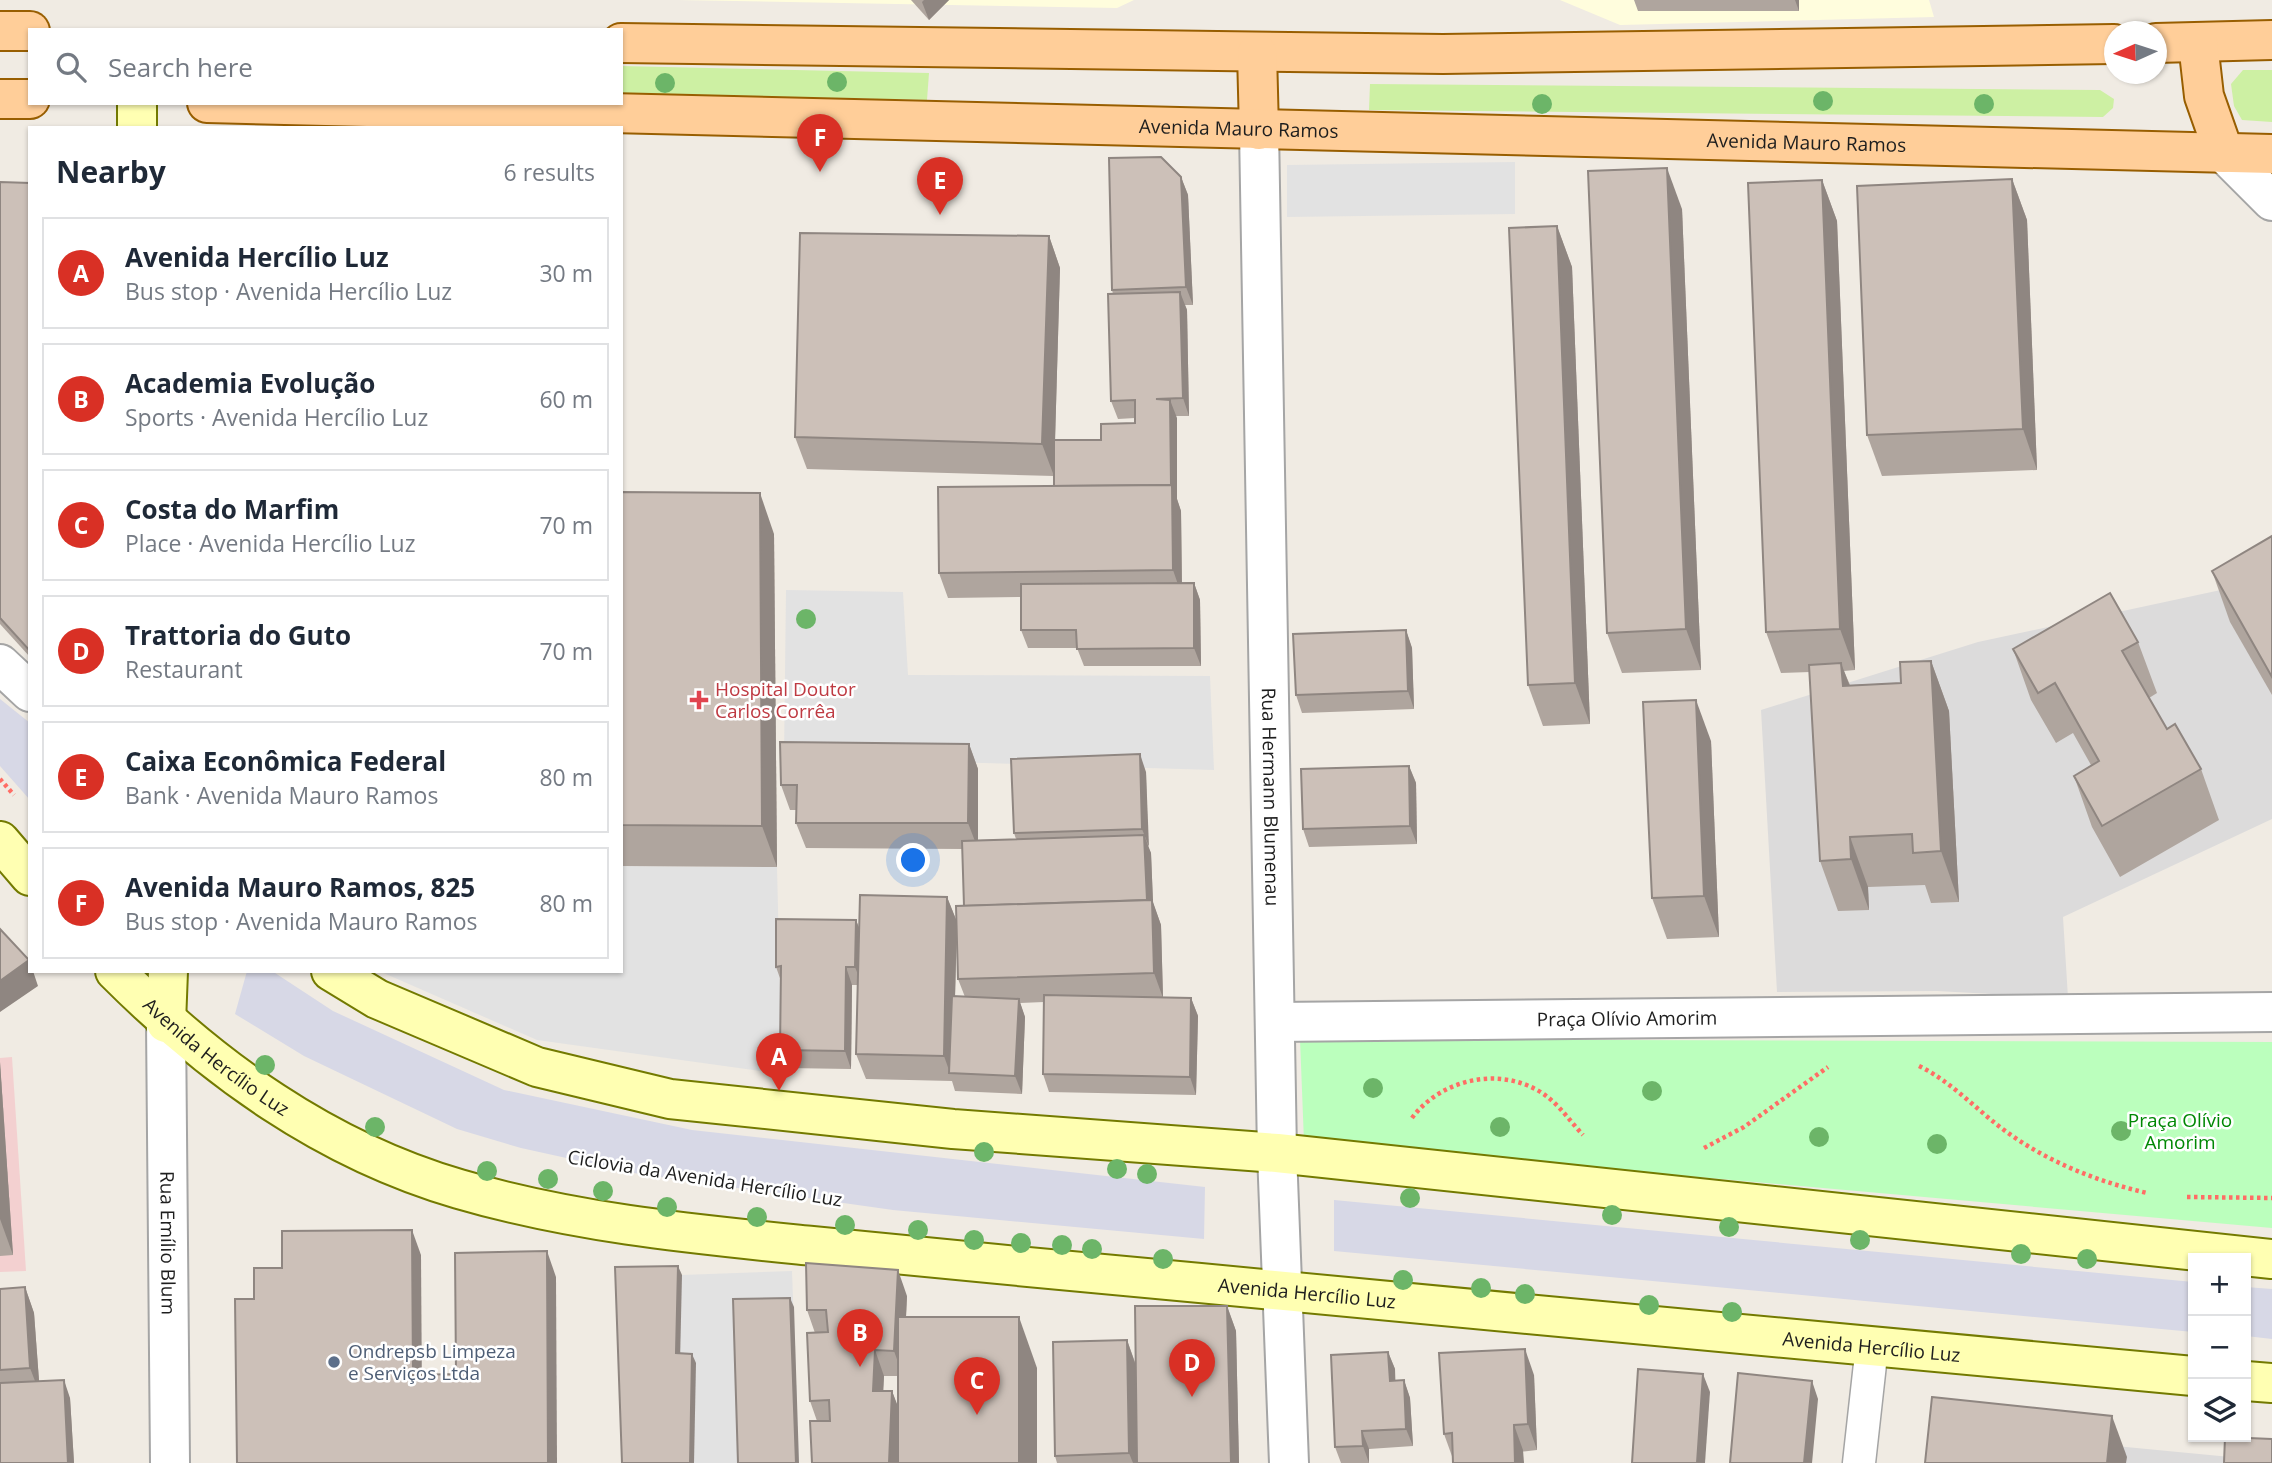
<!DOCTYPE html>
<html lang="en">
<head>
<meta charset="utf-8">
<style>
	body { margin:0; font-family:"Open Sans",sans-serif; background:#f6f6f7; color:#1f2937 }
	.controls { position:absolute; right:21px; bottom:21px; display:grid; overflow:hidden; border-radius:0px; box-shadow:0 2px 5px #0004 }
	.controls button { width:63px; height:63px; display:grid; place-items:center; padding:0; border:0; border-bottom:2px solid #e0e1e3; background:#fff; color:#1f2937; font:35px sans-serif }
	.compass { position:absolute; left:2104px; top:21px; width:63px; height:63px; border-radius:50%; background:#fff; box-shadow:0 2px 5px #0004; rotate:267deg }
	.you { position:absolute; left:914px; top:861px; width:24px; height:24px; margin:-18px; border:5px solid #fff; border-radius:50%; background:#1a73e8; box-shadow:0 0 0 10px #1a73e833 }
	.badge { display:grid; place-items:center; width:46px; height:46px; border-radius:50%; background:#d93025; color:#fff; font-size:23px; font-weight:700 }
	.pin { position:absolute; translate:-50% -58px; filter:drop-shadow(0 2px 4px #0008) }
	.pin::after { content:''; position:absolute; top:37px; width:24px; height:21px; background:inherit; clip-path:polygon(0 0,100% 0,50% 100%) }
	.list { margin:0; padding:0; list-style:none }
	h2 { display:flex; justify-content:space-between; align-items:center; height:91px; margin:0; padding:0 28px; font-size:30px }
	h2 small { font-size:23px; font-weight:400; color:#747a83 }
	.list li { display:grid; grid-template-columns:46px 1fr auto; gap:21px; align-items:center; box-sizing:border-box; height:112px; margin:0 14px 14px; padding:0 14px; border:2px solid #e0e1e3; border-radius:0px }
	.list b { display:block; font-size:26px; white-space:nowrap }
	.list p { margin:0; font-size:23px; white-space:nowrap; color:#747a83 }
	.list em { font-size:23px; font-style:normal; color:#747a83 }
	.icon { flex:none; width:38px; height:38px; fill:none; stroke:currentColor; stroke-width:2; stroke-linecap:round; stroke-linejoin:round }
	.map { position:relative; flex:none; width:2272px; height:1463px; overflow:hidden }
	.search { position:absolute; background:#fff; box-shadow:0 2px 5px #0004; left:28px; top:28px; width:595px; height:77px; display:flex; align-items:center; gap:18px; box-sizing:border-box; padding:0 24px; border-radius:0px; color:#747a83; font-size:26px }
	.panel { position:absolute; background:#fff; box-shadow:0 2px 5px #0004; left:28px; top:126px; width:595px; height:847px; border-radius:0px }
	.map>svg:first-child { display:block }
	.residential { fill:#dcdbdb }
	.commercial { fill:#f3d0d0 }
	.education { fill:#fffddd }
	.grass { fill:#cdf0a3 }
	.park { fill:#bbffbd }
	.parking { fill:#e2e2e2 }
	.plaza { fill:#d7d8e6 }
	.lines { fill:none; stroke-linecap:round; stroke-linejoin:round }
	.service-casing { stroke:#a5a5a5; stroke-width:35 }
	.minor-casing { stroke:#a5a5a5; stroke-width:42 }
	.tertiary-casing { stroke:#a5a5a5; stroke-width:42 }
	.secondary-casing { stroke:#737a00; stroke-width:42 }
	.primary-casing { stroke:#985e00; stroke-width:42 }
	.path { stroke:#ff6d65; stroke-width:4.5; stroke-dasharray:3.5 3.5; stroke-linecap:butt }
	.service { stroke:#fff; stroke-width:32 }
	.minor { stroke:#fff; stroke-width:38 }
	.tertiary { stroke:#fff; stroke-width:38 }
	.secondary { stroke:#ffffb2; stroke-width:38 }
	.primary { stroke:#ffce99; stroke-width:38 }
	.tree { fill:#6cb568 }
	.wall { fill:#afa59e; fill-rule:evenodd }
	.shaded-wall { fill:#8f8681 }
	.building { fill:#ccc0b8; stroke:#8f8681; stroke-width:2 }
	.health-dot { fill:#e0444e; stroke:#fff; stroke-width:2.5 }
	.service-dot { fill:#5c6f8a; stroke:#fff; stroke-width:2.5 }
	.labels { text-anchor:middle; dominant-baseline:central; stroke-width:5; stroke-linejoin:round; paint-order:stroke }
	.street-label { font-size:19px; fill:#1e1e1e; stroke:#fff }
	.health-label { font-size:19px; fill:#be3a42; stroke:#fff; text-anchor:start }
	.park-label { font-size:19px; fill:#008804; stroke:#fff }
	.service-label { font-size:19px; fill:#4e5e75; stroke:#fff; text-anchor:start }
</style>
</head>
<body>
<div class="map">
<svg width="2272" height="1463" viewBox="0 0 2272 1463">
	<rect width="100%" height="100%" fill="#f0ebe3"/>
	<g class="residential">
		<path d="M2272,579V819L2063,917L2068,998L1937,991L1777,992L1761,710L1978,642Z"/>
		<path d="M1929,1428L2272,1461V1463H1926Z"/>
	</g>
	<path class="commercial" d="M12,1057L26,1271L0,1272V1058Z"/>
	<g class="education">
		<path d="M677,0H1134L1117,8Z"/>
		<path d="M1560,0H1929L1934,17L1620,25Z"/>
	</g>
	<g class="grass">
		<path d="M621,66L929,73L927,100L621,94Z"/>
		<path d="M2243,70H2272V122L2242,120L2234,106L2231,84Z"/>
		<path d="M1370,84L2100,90L2114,99L2113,108L2103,117L1369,110Z"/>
	</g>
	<path class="park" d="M1300,1039L2272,1042V1228L1304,1142Z"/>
	<g class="parking">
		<path d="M1515,162V214L1287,217V165Z"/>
		<path d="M786,590L903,592L908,675L1210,676L1214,770L784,757Z"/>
		<path d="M621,866L777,867L782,1074L537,1040L379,971H621Z"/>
		<path d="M792,1271L799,1463H625L682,1275Z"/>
	</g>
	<g class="plaza">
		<path d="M0,699L30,723V800L0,766Z"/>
		<path d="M247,971H272L333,1011L504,1090L692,1130L1205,1187L1204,1239L893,1210L639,1174L521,1148L457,1129L304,1056L235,1014Z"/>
		<path d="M1334,1200L2193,1282V1332L1334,1251Z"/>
		<path d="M2246,1287L2272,1289V1339L2246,1336Z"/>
	</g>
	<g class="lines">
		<defs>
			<path id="service" d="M1859,1463L1872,1346"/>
			<g id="minor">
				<path d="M2224,153L2272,201"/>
				<path d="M0,664L30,692"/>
				<path id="s1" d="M1275,1022L2272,1012"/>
			</g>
			<g id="tertiary">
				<path id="s2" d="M1259,130L1277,1153L1289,1463"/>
				<path id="s3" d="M166,1023L170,1463"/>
			</g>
			<g id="secondary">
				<path d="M137,103V128"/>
				<path d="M0,841L30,876"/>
				<path id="s4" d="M115,971C213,1069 325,1150 459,1189C575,1223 693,1234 812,1246C941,1259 1071,1271 1200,1283C1531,1314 1862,1347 2193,1376"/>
				<path d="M331,971L377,999L537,1067L670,1099L953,1129L1277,1153L2272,1259"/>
				<path d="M166,1023L168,971"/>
				<path d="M2246,1381L2272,1383"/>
			</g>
			<g id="primary">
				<path d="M0,31H30"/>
				<path d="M621,43L1443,54L2114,44"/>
				<path d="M2156,43L2272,40"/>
				<path d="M2198,43L2204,96L2224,153"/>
				<path d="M1257,53L1259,130"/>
				<path d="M0,99H30"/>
				<path id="s5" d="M207,103L2272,154"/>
			</g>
		</defs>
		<use href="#service" class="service-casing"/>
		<use href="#minor" class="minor-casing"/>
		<use href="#tertiary" class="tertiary-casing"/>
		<use href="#secondary" class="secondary-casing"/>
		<use href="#primary" class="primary-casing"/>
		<g class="path">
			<path d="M0,779L14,795"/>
			<path d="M1919,1066C1950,1081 1974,1107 2000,1127C2043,1160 2095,1181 2147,1193"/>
			<path d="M1412,1118C1440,1080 1496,1067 1537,1090C1557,1101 1568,1119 1583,1135"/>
			<path d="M1704,1148L1744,1127L1828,1067"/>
			<path d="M2187,1197L2272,1198"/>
		</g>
		<use href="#service" class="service"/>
		<use href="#minor" class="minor"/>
		<use href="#tertiary" class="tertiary"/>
		<use href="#secondary" class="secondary"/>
		<use href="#primary" class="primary"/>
	</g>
	<g class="tree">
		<circle cx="837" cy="82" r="10"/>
		<circle cx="665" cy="83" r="10"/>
		<circle cx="1823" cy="101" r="10"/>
		<circle cx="1542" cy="104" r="10"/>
		<circle cx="1984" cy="104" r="10"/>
		<circle cx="806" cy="619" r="10"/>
		<circle cx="265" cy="1065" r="10"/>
		<circle cx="1373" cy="1088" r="10"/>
		<circle cx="1652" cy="1091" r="10"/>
		<circle cx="375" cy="1127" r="10"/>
		<circle cx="1500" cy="1127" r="10"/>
		<circle cx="2121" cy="1131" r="10"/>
		<circle cx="1819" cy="1137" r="10"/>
		<circle cx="1937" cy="1144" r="10"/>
		<circle cx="984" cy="1152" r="10"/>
		<circle cx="1117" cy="1169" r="10"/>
		<circle cx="487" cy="1171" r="10"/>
		<circle cx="1147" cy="1174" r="10"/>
		<circle cx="548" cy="1179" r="10"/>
		<circle cx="603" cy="1191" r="10"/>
		<circle cx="1410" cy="1198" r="10"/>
		<circle cx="667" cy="1207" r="10"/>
		<circle cx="1612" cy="1215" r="10"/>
		<circle cx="757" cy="1217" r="10"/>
		<circle cx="845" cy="1225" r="10"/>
		<circle cx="1729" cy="1227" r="10"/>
		<circle cx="918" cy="1230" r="10"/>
		<circle cx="974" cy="1240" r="10"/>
		<circle cx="1860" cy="1240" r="10"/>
		<circle cx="1021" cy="1243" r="10"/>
		<circle cx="1062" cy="1245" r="10"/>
		<circle cx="1092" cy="1249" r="10"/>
		<circle cx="2021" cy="1254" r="10"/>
		<circle cx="1163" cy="1259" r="10"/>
		<circle cx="2087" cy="1259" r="10"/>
		<circle cx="1403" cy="1280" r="10"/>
		<circle cx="1481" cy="1288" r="10"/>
		<circle cx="1525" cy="1294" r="10"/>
		<circle cx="1649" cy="1305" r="10"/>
		<circle cx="1732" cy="1312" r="10"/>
	</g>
	<g class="wall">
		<path d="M911,0H949L929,20Z"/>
		<path d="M1634,0H1799V11H1638Z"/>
		<path d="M1181,177L1188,195L1193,305H1185L1187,310L1189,416H1176L1177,499L1181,511L1182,583H1194L1200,600L1201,666H1084L1077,648H1028L1021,630V597L948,598L939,573L1054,486V476L807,469L795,437L1049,236L1060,268L1055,440H1101L1135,423V418L1118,419L1111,401L1113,294L1112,290Z"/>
		<path d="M2012,179L2027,220L2037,470L1882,476L1867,435Z"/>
		<path d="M1822,180L1837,221L1855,670L1844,671L1850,685L1901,683L1931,661L1949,711L1959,902L1931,903L1925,885L1868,887L1869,910L1838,911L1820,861L1810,672L1781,673L1766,632Z"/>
		<path d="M0,182L30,183V657L0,624Z"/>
		<path d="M1682,209L1701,670L1622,673L1607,633Z"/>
		<path d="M1557,226L1572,267L1590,724L1543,726L1528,685Z"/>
		<path d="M621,492L774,534L777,867L621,866Z"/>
		<path d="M2272,536V695L2230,622L2212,571Z"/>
		<path d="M1406,630L1412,648L1414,709L1302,713L1296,695Z"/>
		<path d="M2138,642L2157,693L2149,698L2167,729L2201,769L2219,820L2120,877L2092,827L2074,776L2091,765L2073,733L2056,743L2031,700L2013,649Z"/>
		<path d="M1711,741L1719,937L1667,939L1652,898Z"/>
		<path d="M969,744L978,769V840L1016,839L1014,833L1146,772L1148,847L1151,853L1153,903L1161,925L1163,998H1191L1198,1016L1196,1095L1049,1092L1043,1074L1044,1002L1020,1003L1025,1017L1022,1094L955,1091L952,1081L866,1079L856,1054L858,985H852L851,1069L787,1068L780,1050L781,981L776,967L856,920L859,928L947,897L957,922L964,906L963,849L806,848L796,823L797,810H790L781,785ZM957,924L958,979L965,997L955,996Z"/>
		<path d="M1409,766L1416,783L1417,844L1309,847L1303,829Z"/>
		<path d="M0,1062L13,1255L0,1256Z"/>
		<path d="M25,1287L34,1313L39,1381L70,1398L74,1463H0V1289Z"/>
		<path d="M907,1296L906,1317L1037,1368V1463L817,1421L810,1401L815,1333L807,1310ZM884,1376H898V1408L892,1391H883Z"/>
		<path d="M1227,1306L1236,1331L1239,1463H1057L1055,1456L1127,1340L1136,1365Z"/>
		<path d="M1388,1352L1395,1369V1381L1404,1380L1410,1398L1413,1446L1369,1449V1463H1341L1335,1447Z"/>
		<path d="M1534,1375L1537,1450L1453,1459L1444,1434Z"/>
	</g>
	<g class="shaded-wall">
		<path d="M924,0H949L929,20L922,2Z"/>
		<path d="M1795,0H1799V11Z"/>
		<path d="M1667,168L1682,209L1701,670L1686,629Z"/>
		<path d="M1181,177L1188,195L1193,305L1186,287Z"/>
		<path d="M2012,179L2027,220L2037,470L2023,429Z"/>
		<path d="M1822,180L1837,221L1855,670L1840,629Z"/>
		<path d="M1557,226L1572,267L1590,724L1575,683Z"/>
		<path d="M1049,236L1060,268L1054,476L1042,444Z"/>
		<path d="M1180,292L1187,310L1189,416L1183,398Z"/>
		<path d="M1170,400L1177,418V499L1181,511L1182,596L1173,570Z"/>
		<path d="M760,493L774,534L777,867L762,826Z"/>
		<path d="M1194,583L1200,600L1201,666L1194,648Z"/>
		<path d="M1406,630L1412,648L1414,709L1408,691Z"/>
		<path d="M1931,661L1949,711L1959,902L1941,851Z"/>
		<path d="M1841,663L1860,713L1843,686Z"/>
		<path d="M1696,700L1711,741L1719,937L1704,896Z"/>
		<path d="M969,744L978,769V849L968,823Z"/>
		<path d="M1140,754L1146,772L1149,847L1142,829Z"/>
		<path d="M1409,766L1416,783L1417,844L1410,826Z"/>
		<path d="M1144,835L1151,853L1153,902L1161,925L1163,998L1154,973L1147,901Z"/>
		<path d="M1850,837L1868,887L1869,910L1851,859Z"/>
		<path d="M947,897L957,922L953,1073H950L944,1056Z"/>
		<path d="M856,920L863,938L862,985L855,967Z"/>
		<path d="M29,960L30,971H33L38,986L0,1012V981Z"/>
		<path d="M846,967L852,985L851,1069L845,1051Z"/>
		<path d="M1191,998L1198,1016L1196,1095L1190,1077Z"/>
		<path d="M1019,999L1025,1017L1022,1094L1015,1076Z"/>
		<path d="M0,1062L13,1255L0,1219Z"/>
		<path d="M412,1230L421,1255L422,1400L413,1375Z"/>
		<path d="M547,1251L556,1277L557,1463H548Z"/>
		<path d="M678,1266L682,1275L680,1362L676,1353Z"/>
		<path d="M898,1270L907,1296L903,1376L894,1351Z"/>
		<path d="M25,1287L34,1313L40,1394L30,1368Z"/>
		<path d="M790,1298L794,1307L799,1463H796Z"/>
		<path d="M1227,1306L1236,1331L1239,1463H1231Z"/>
		<path d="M1019,1317L1037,1368V1463H1019Z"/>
		<path d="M1127,1340L1136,1366L1138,1463H1133L1129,1453Z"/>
		<path d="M1525,1349L1534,1375L1537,1450L1528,1424Z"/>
		<path d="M875,1350L884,1376L882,1416L873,1391Z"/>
		<path d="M1388,1352L1395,1369L1396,1399L1390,1381Z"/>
		<path d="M692,1354L696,1363L694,1463H690Z"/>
		<path d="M1703,1374L1710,1392L1705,1463H1697Z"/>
		<path d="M64,1380L70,1398L74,1463H68Z"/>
		<path d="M1404,1380L1410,1398L1413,1446L1406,1429Z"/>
		<path d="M1812,1381L1818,1399L1812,1463H1804Z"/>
		<path d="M892,1391L902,1417L900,1463H889Z"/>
		<path d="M2112,1416L2127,1457L2126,1463H2107Z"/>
		<path d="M1514,1425L1523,1450L1524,1463H1515Z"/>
		<path d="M1362,1431L1369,1449V1463L1363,1446Z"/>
	</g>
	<g class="building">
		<path d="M1161,157L1181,177L1186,287L1112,290L1109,158Z"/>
		<path d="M1667,168L1686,629L1607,633L1588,171Z"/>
		<path d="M2012,179L2023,429L1867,435L1857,186Z"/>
		<path d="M1822,180L1840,629L1766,632L1748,183Z"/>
		<path d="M0,182L30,183V651L0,618Z"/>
		<path d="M1557,226L1575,683L1528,685L1509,228Z"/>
		<path d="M800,233L1049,236L1042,444L795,437Z"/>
		<path d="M1180,292L1183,398L1156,399L1170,400L1171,485L1054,486V440H1101V424L1135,423V400L1111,401L1108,294Z"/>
		<path d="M1172,485L1173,570L939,573L938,487Z"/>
		<path d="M621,492L760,493L762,826L621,825Z"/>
		<path d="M2272,536V677L2212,571Z"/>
		<path d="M1194,583V648L1077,649L1076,630H1021V584Z"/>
		<path d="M2110,593L2138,642L2122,651L2167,729L2175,724L2201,769L2102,826L2074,776L2099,761L2055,683L2038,693L2013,649Z"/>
		<path d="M1406,630L1408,691L1296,695L1293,634Z"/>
		<path d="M1931,661L1941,851L1913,853L1912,834L1850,837L1851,859L1820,861L1809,665L1841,663L1843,686L1901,683L1900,662Z"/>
		<path d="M1696,700L1704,896L1652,898L1643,702Z"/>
		<path d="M780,742L969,744L968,823H796L797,785H781Z"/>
		<path d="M1140,754L1142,829L1014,833L1011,759Z"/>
		<path d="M1409,766L1410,826L1303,829L1301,769Z"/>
		<path d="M1144,835L1147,900L964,906L962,841Z"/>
		<path d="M860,895L947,897L944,1056L856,1054Z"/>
		<path d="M1152,900L1154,973L958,979L956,906Z"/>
		<path d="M776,919L856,920L855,967H846L845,1051L780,1050L781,966L776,967Z"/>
		<path d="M0,929L29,960L0,981Z"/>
		<path d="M1044,995L1191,998L1190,1077L1043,1074Z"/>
		<path d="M952,996L1019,999L1015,1076L949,1073Z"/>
		<path d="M412,1230L413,1375L456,1374L455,1253L547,1251L548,1463H237L235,1299H254V1268H282V1231Z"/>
		<path d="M806,1263L898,1270L894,1351L875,1350L873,1391H892L889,1463H812L810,1421H830L829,1400L810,1401L807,1333L828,1332L826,1310H807Z"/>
		<path d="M678,1266L676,1353L692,1354L690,1463H622L615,1267Z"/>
		<path d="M25,1287L30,1368L0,1370V1289Z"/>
		<path d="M790,1298L796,1463H738L733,1299Z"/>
		<path d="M1135,1306H1227L1231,1463H1137Z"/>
		<rect x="898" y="1317" width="121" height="146"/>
		<path d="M1127,1340L1129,1453L1055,1456L1053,1342Z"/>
		<path d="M1525,1349L1528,1424L1514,1425L1515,1463H1453L1452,1433L1444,1434L1439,1353Z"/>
		<path d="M1388,1352L1390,1381L1404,1380L1406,1429L1362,1431L1363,1446L1335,1447L1331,1355Z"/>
		<path d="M1638,1369L1703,1374L1697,1463H1632Z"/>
		<path d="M1738,1373L1812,1381L1804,1463H1730Z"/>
		<path d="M64,1380L68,1463H0V1383Z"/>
		<path d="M1932,1397L2112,1416L2107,1463H1925Z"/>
		<path d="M2225,1437L2272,1439V1463H2224Z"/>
	</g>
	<path class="health-dot" d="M695.5 689.5h7v7h7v7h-7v7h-7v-7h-7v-7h7z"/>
	<circle class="service-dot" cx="334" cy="1362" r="7"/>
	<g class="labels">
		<g class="street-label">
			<text stroke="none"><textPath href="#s5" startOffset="1032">Avenida Mauro Ramos</textPath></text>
			<text stroke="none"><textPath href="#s5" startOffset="1600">Avenida Mauro Ramos</textPath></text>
			<text stroke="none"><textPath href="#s2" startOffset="667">Rua Hermann Blumenau</textPath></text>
			<text stroke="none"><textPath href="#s1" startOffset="352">Praça Olívio Amorim</textPath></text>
			<text stroke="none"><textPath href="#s4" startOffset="133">Avenida Hercílio Luz</textPath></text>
			<text transform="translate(705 1178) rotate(9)">Ciclovia da Avenida Hercílio Luz</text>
			<text stroke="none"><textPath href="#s3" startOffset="220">Rua Emílio Blum</textPath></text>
			<text stroke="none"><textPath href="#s4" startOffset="1267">Avenida Hercílio Luz</textPath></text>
			<text stroke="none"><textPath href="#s4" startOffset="1834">Avenida Hercílio Luz</textPath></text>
		</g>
		<g class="health-label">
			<text x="715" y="689">Hospital Doutor<tspan x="715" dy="22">Carlos Corrêa</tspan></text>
		</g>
		<g class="park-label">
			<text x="2180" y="1120">Praça Olívio<tspan x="2180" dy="22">Amorim</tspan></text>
		</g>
		<g class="service-label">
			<text x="348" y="1351">Ondrepsb Limpeza<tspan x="348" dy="22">e Serviços Ltda</tspan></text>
		</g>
	</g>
</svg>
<div class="controls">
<button>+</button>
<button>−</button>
<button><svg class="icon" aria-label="layers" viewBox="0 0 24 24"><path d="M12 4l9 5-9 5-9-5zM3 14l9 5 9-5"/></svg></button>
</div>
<svg class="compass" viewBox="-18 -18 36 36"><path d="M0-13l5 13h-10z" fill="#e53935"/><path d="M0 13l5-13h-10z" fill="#747a83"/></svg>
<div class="you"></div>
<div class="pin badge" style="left:779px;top:1091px">A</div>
<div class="pin badge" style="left:860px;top:1367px">B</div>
<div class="pin badge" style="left:977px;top:1415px">C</div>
<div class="pin badge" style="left:1192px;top:1397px">D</div>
<div class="pin badge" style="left:940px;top:215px">E</div>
<div class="pin badge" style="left:820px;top:172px">F</div>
<div class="search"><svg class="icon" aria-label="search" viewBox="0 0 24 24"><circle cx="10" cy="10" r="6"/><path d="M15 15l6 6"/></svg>Search here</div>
<section class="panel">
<h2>Nearby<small>6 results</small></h2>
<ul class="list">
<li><span class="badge">A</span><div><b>Avenida Hercílio Luz</b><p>Bus stop · Avenida Hercílio Luz</p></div><em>30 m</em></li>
<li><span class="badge">B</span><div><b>Academia Evolução</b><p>Sports · Avenida Hercílio Luz</p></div><em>60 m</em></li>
<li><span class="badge">C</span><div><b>Costa do Marfim</b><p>Place · Avenida Hercílio Luz</p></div><em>70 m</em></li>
<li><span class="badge">D</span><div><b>Trattoria do Guto</b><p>Restaurant</p></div><em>70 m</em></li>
<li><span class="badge">E</span><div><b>Caixa Econômica Federal</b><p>Bank · Avenida Mauro Ramos</p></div><em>80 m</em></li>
<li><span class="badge">F</span><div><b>Avenida Mauro Ramos, 825</b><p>Bus stop · Avenida Mauro Ramos</p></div><em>80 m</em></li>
</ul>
</section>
</div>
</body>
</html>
